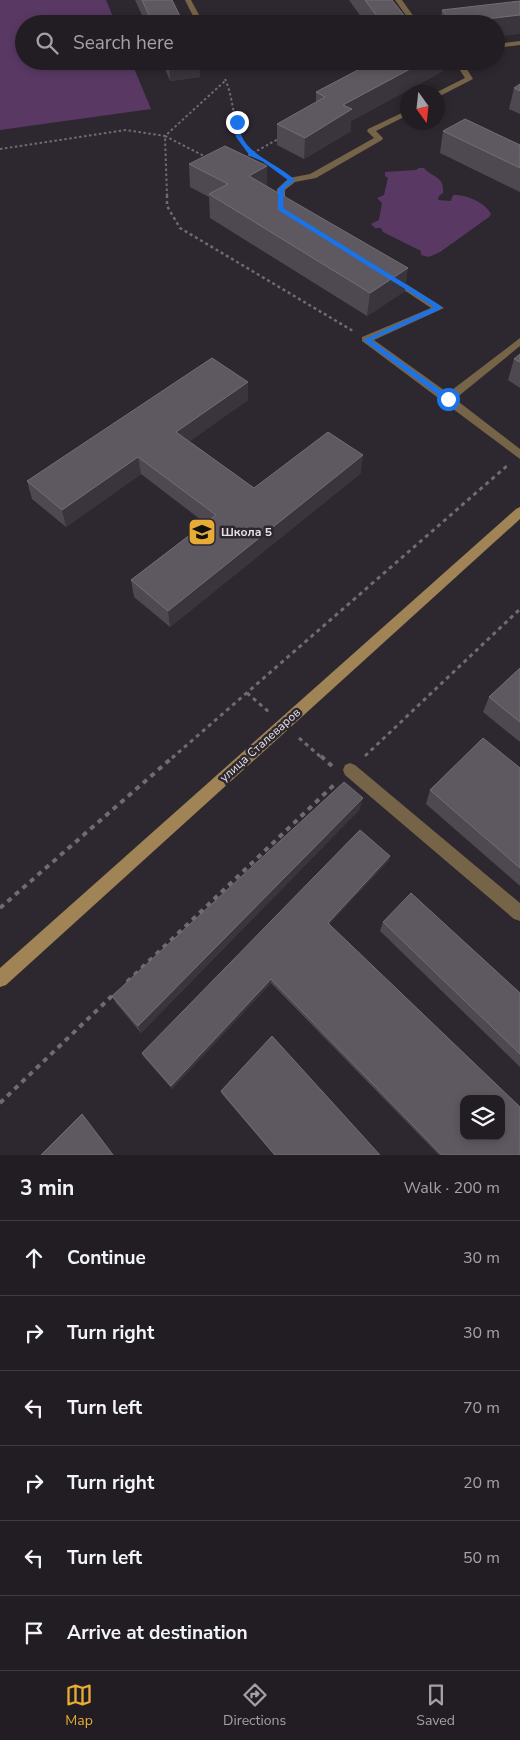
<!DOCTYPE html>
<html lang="en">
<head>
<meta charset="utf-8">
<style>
	body { margin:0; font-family:"Nunito Sans",sans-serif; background:#2e2a30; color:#f1f3f6 }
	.controls { position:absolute; right:15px; bottom:15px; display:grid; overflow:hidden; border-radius:10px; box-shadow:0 2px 8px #0003 }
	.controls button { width:45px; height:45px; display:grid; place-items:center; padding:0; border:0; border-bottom:1px solid #3f3b41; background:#221d23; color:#f1f3f6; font:25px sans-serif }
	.compass { position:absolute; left:400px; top:85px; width:45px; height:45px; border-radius:50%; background:#221d23; box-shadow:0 2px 8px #0003; rotate:165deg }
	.stop { position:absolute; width:15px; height:15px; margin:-11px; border:4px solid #1a73e8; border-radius:50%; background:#fff }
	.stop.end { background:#1a73e8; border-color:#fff; box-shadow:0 1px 5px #0008 }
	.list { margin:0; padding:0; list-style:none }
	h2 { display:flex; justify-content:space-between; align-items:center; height:65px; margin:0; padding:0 20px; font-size:21px }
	h2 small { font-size:16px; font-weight:400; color:#a2a2a6 }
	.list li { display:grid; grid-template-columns:32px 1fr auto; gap:15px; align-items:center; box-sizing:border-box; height:75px; padding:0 20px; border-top:1px solid #3f3b41 }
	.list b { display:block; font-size:19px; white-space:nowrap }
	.list em { font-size:16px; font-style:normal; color:#a2a2a6 }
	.icon { flex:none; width:28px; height:28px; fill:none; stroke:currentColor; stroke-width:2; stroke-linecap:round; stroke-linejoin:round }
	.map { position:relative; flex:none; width:520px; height:1155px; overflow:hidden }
	.search { position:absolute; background:#221d23; box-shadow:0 2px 8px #0003; left:15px; right:15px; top:15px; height:55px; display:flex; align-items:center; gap:12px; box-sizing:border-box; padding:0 18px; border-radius:28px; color:#a2a2a6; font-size:19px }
	.sheet { height:515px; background:#221d23 }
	nav { display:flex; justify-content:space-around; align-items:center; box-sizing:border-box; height:70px; border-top:1px solid #3f3b41; background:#221d23; font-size:14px; color:#a2a2a6 }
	nav a { display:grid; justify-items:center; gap:2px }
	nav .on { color:#e7ac36 }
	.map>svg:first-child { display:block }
	.green { fill:#593964 }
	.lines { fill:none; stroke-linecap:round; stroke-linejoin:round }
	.path-far3 { stroke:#706b72; stroke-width:2; stroke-dasharray:2.5 2.5; stroke-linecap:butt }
	.path-far2 { stroke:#706b72; stroke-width:2.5; stroke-dasharray:3 3; stroke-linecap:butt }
	.path-far1 { stroke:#706b72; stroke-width:3; stroke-dasharray:4 4; stroke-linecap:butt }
	.path { stroke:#706b72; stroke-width:4; stroke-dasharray:5 5; stroke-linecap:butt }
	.service { fill:#756447; fill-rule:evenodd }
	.secondary { fill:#a08455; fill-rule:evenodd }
	.wall { fill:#4e4850 }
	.shaded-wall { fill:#3a343c }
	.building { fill:#5e5960; stroke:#736e75; fill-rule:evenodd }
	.route { fill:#1a73e8 }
	.labels { text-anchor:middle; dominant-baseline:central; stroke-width:5; stroke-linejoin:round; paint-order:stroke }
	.poi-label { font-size:12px; font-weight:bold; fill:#e4e0e5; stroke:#2d272f; text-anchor:start }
	.street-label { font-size:12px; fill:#e4e0e5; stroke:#2d272f }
</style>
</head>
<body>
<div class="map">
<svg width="520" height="1155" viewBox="0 0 520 1155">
	<rect width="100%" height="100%" fill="#2d272f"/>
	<g class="green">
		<path d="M0,0H106L116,24H24V61H131L151,109L0,130Z"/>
		<path d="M419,168H424C431,177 445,176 443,193L439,196L438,200L451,201L453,195C466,194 486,203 491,214L489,217L440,252L429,257L421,255V251L383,232L381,228H375L371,224L379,220L382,203L377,198L384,195L388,178L385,176V172L416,170Z"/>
	</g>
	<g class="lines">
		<g class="path-far3">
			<path d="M238,64L281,61"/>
			<path d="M225,79C236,102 232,139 253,154C261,160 271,165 279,171"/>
			<path d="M0,149L126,130L165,136L225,81"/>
			<path d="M244,158L280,138"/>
			<path d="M167,196L165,136L206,157"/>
		</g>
		<path class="path-far2" d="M167,195V206L180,228L353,331"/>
		<g class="path-far1">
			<path d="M247,693L269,712"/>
			<path d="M299,738L322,758"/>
			<path d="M365,756L520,609"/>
			<path d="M172,758L508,465"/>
		</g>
		<g class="path">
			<path d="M321,756L332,766"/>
			<path d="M0,908L174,756"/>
			<path d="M127,982L336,783"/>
			<path d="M0,1103L115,993"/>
		</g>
		<g class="service">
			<path d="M185,0H191L204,24H197Z"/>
			<path d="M395,0H402L419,24H412Z"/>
			<path d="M520,41V45L496,48V44Z"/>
			<path d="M217,61H225L227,65L220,67Z"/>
			<path d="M454,61H462L473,79L438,97L437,92L465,78Z"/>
			<path d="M408,110V115L376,131L383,138L382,140L316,178L295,182L285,190V209L281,212L277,210V189L289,178L310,174L374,138L367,131L368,129Z"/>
			<path d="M392,275L444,308L374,340L448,393L520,338V346L455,399L520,449V459L362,341V337L431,308L389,280L387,278Z"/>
			<path d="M350,763L355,765L520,903V921L514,919L345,775L343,770L345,765Z"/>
		</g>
		<path class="secondary" d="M520,507V519L6,985L0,987V968L516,509Z"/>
	</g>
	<g class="wall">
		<path d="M135,0H172L184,24H146Z"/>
		<path d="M349,0H392L411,24H366Z"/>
		<path d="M442,10L496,24H440Z"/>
		<path d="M162,61H200V77L170,81Z"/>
		<path d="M443,71L351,121V131L304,159L277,145V124L316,102V92Z"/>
		<path d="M520,84V114L509,109L514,88Z"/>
		<path d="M443,131L520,145V192L440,153Z"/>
		<path d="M189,164L267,166V186L405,291L367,316L210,218L209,197L190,187Z"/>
		<path d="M520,354V388L508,380L514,359Z"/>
		<path d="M248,382V400L189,441L254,488L361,473L170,627L134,597L131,580L205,523L141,474L66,527L32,499L27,481Z"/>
		<path d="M520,668V742L483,712L489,697Z"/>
		<path d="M520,768V886L426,804L430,790Z"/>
		<path d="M360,809L141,1033L116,1003L112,996Z"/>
		<path d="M389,860L329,924L520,1155H439L271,983L172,1089L143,1056L142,1053Z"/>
		<path d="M383,922L520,993V1067L380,931Z"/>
		<path d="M221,1091L380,1155H274L221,1093Z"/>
	</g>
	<g class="shaded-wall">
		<path d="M520,15V34L496,37V24H452V23Z"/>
		<path d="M169,61H200V77L170,81Z"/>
		<path d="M425,61H444L443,71L351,121V131L304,159L305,138L343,105Z"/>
		<path d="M267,166V190L249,176Z"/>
		<path d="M408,268L405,291L367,316L370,293Z"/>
		<path d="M248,382V400L178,450L176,432Z"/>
		<path d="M363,455L361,473L170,627L168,611Z"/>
		<path d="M138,457L141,474L66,527L62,510Z"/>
		<path d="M363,798L360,809L141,1033L138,1026Z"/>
		<path d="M390,856L389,860L327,926L328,923Z"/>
		<path d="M271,979V983L172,1089L171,1086Z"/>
		<path d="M82,1114L89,1122L114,1155H113Z"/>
	</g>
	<g class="building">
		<path d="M142,0H172L184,24H153Z"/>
		<path d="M365,0H392L411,24H383Z"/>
		<path d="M520,1V15L452,23L442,10Z"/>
		<path d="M375,61H425L343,105L352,109L305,138L277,124L325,97L316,92Z"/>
		<path d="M520,84V91L514,88Z"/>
		<path d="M465,119L520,145V168L443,131Z"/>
		<path d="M225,146L267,166L249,176L408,268L370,293L209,194L228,184L189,164Z"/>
		<path d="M520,354V362L514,359Z"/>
		<path d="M212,358L248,382L176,432L254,488L328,432L363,455L168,611L131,580L216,515L138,457L62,510L27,481Z"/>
		<path d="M520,668V722L489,697Z"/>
		<path d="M483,738L520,768V868L430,790Z"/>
		<path d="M344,782L363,798L138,1026L112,996Z"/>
		<path d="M360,830L390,856L328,923L520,1107V1155H442L271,979L171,1086L142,1053ZM464,1099H501V1136H464Z"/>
		<path d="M411,893L520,993V1054L383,922Z"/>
		<path d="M272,1036L380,1155H275L221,1091Z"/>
		<path d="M82,1114L113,1155H41Z"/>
	</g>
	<path class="route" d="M237,120L239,122C240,126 240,133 242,137C251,156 279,165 295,180L284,189L283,208L441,306V309L371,340L450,397V400H445L363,340L434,307L278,210V189L288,180L262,161L250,156L236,137L234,122Z"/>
	<defs>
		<symbol id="school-square" viewBox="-11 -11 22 22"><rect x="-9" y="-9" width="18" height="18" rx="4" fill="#e7ac36" stroke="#2d272f"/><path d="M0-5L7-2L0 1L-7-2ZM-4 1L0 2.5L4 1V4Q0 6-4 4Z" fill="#111"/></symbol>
	</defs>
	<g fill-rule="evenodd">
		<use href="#school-square" x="186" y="516" width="32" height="32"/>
	</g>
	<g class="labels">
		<g class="poi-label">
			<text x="221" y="532">Школа 5</text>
		</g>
		<g class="street-label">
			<text transform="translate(260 745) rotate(-42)">улица Сталеваров</text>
		</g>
	</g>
</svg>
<div class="controls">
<button><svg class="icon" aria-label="layers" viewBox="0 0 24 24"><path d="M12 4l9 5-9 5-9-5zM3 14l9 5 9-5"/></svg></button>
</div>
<svg class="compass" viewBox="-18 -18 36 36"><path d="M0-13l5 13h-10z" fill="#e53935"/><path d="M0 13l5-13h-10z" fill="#a2a2a6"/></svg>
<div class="stop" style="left:448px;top:399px"></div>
<div class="stop end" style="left:237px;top:122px"></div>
<div class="search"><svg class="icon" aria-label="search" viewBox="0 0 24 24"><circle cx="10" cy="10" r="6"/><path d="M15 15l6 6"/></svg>Search here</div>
</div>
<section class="sheet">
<h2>3 min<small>Walk · 200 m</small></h2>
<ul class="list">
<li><svg class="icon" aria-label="ahead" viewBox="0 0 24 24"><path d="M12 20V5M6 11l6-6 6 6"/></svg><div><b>Continue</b></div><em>30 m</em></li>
<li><svg class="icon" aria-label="right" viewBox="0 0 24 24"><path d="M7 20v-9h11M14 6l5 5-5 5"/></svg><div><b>Turn right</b></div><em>30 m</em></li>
<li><svg class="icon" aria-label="left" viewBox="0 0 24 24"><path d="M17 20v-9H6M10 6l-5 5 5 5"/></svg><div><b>Turn left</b></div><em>70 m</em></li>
<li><svg class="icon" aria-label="right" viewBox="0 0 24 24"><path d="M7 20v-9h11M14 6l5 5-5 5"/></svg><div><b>Turn right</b></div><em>20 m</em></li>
<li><svg class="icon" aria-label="left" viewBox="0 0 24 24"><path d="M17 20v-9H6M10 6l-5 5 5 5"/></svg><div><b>Turn left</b></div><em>50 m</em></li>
<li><svg class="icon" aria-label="arrive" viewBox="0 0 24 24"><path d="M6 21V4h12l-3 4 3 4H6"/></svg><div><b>Arrive at destination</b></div></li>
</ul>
</section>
<nav>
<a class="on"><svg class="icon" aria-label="map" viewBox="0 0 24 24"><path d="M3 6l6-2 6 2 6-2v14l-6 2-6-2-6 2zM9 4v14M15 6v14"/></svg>Map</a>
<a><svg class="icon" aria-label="directions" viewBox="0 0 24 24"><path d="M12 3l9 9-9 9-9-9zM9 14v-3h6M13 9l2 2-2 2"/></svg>Directions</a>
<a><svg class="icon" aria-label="saved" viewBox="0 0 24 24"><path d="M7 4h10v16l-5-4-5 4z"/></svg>Saved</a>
</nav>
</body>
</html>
